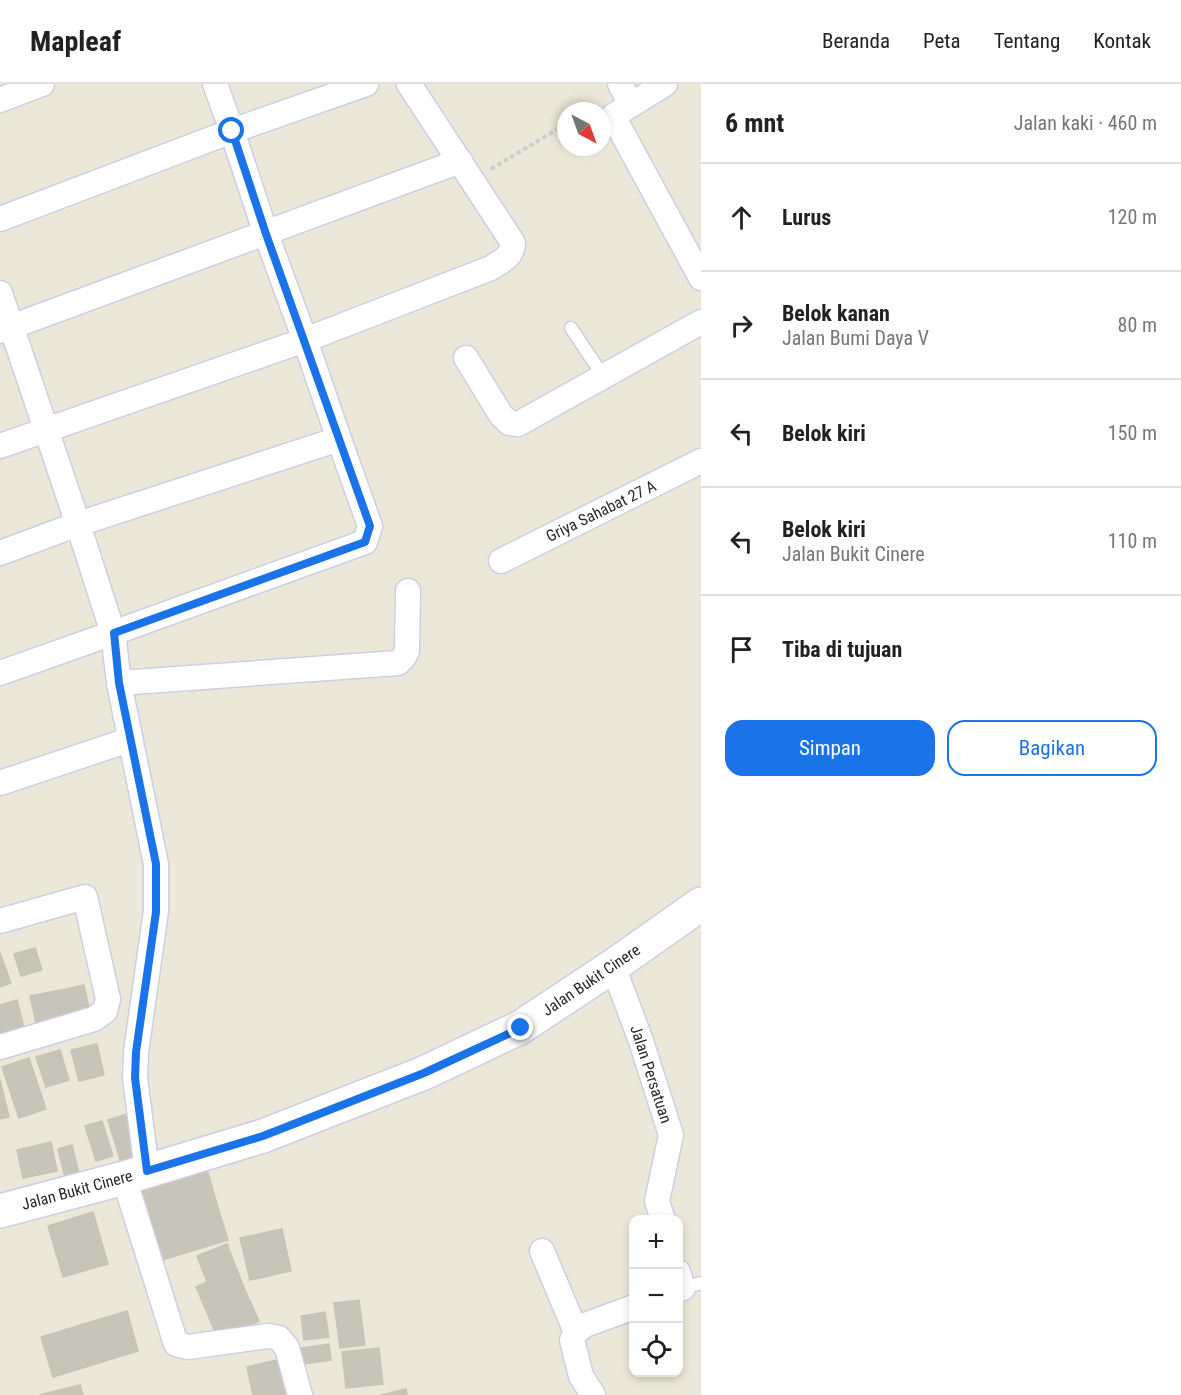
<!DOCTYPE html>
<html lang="id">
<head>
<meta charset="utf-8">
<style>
	body { margin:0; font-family:"Roboto Condensed",sans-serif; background:#f6f6f6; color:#222 }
	.controls { position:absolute; right:18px; bottom:18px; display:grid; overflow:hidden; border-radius:12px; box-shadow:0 3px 9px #0003 }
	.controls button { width:54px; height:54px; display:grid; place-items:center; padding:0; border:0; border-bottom:2px solid #e0e0e0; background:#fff; color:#222; font:30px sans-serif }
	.compass { position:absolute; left:557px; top:18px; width:54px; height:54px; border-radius:50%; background:#fff; box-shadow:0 3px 9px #0003; rotate:139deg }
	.stop { position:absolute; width:18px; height:18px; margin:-14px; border:4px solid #1a73e8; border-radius:50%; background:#fff }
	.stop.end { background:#1a73e8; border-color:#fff; box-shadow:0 2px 6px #0008 }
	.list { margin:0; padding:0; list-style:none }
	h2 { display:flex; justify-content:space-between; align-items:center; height:78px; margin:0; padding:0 24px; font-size:26px }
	h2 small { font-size:20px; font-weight:400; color:#767676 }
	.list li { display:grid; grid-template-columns:39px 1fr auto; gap:18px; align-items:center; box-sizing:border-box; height:108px; padding:0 24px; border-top:2px solid #e0e0e0 }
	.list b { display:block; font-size:22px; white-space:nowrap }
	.list p { margin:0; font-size:20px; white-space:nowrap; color:#767676 }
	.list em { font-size:20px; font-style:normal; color:#767676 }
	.actions { display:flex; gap:12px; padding:18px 24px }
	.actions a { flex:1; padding:14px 0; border:2px solid #1a73e8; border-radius:18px; text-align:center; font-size:21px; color:#1a73e8 }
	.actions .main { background:#1a73e8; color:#fff }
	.icon { flex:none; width:33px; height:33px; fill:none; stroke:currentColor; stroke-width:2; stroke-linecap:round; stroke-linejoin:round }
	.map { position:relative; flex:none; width:701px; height:1311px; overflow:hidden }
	header { display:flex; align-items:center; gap:36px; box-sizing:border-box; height:84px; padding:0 30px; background:#fff; border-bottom:2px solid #e0e0e0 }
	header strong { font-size:28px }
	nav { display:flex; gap:33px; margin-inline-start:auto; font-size:21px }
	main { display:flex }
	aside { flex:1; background:#fff }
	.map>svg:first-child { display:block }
	.building { fill:#c7c4b9; stroke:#c8c4b3; stroke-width:1.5 }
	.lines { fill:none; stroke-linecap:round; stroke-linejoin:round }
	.service-casing { stroke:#cecee3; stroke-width:15 }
	.minor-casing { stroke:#cecee3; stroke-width:27 }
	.secondary-casing { stroke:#cecee3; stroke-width:36 }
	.path { stroke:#ccc; stroke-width:4; stroke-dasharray:4.5 3; stroke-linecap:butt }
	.service { stroke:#fff; stroke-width:12 }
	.minor { stroke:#fff; stroke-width:24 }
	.secondary { stroke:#fff; stroke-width:33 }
	.route { stroke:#1a73e8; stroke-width:8 }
	.labels { text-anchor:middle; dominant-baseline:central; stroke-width:4.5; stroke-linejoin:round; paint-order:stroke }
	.street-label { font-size:16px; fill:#292929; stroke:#fff }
</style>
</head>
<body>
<header>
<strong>Mapleaf</strong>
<nav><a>Beranda</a><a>Peta</a><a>Tentang</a><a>Kontak</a></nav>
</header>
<main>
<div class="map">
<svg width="701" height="1311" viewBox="0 0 701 1311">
	<rect width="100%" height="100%" fill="#ece8d9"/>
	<g class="building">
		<path d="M35,864L42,886L21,892L14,870Z"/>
		<path d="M0,869L11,899L0,903Z"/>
		<path d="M84,901L90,928L61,934L56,907Z"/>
		<path d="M56,907L61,934L36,939L30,912Z"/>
		<path d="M17,916L24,943L0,949V921Z"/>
		<path d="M97,960L104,991L79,997L71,966Z"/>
		<path d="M60,966L69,996L46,1003L36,973Z"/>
		<path d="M29,974L46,1025L19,1034L2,983Z"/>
		<path d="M0,996L9,1033L0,1035Z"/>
		<path d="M127,1030L139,1073L121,1079L108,1036Z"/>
		<path d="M102,1037L113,1072L96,1077L85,1042Z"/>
		<path d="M51,1058L57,1087L23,1094L17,1066Z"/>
		<path d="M72,1061L81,1097L67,1101L58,1065Z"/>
		<path d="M207,1085L216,1117L151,1137L141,1105Z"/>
		<path d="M216,1117L228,1156L162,1176L151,1137Z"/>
		<path d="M93,1128L108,1180L63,1193L48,1142Z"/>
		<path d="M282,1145L291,1187L250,1196L240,1154Z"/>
		<path d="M227,1160L245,1206L205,1224L196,1203L207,1198L197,1172Z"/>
		<path d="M245,1206L259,1237L218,1255L205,1224Z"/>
		<path d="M359,1216L365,1261L340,1264L334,1219Z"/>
		<path d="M127,1227L138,1267L53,1293L41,1253Z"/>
		<path d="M325,1228L329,1253L304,1256L301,1232Z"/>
		<path d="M329,1260L331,1276L297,1281L295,1265Z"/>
		<path d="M379,1264L383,1300L346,1304L342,1268Z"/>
		<path d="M281,1275L289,1311H253L247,1283Z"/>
		<path d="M80,1301L83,1311H39Z"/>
		<path d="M406,1305L407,1311H381Z"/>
	</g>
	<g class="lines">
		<defs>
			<g id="service">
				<path d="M571,244L603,292"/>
				<path d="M683,1204L701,1199"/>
			</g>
			<g id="minor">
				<path d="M620,0L631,21"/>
				<path d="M665,0L613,32L701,194"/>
				<path d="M0,16L42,0"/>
				<path d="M0,135L232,47L366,0"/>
				<path d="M0,209L78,440L113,549L119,599L156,780V827L136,968L135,994L147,1087"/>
				<path d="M0,247L460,77"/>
				<path d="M466,274L501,331L509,339L518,340L701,238"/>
				<path d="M0,362L305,256L266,150L232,47L215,0"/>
				<path d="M0,469L78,440L339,355L305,256L491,184C502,177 513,172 513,159L409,0"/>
				<path d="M501,477L701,377"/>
				<path d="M0,589L113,549L365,458L370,442L339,355"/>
				<path d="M119,599L398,579L404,573L407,567L408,507"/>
				<path d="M0,699L129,656"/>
				<path d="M0,837L85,813L108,915L105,927L94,935L0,963"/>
				<path d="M613,882L641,957L671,1051L657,1117L663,1136"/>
				<path d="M124,1094L176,1260L188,1263L268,1252L279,1254L287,1264L300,1311"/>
				<path d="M542,1167L576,1248"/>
				<path d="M678,1188L683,1204L678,1206"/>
				<path d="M593,1311L581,1292L572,1256L576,1248L585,1241L634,1223"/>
			</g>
			<path id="secondary" d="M0,1127L124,1094L263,1052L424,989L521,943L613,882L701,820"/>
		</defs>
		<use href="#service" class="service-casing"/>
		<use href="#minor" class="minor-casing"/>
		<use href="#secondary" class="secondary-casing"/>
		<path class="path" d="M491,85L566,40"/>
		<use href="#service" class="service"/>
		<use href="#minor" class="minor"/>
		<use href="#secondary" class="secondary"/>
	</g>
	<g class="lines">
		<path class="route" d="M232,47L266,150L370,442L365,458L114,549L119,599L156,780V828L136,968L135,994L147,1087L263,1052L424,989L521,944"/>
	</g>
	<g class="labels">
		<g class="street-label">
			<text transform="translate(601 427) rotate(-26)">Griya Sahabat 27 A</text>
			<text transform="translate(591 896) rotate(-34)">Jalan Bukit Cinere</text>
			<text transform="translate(651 990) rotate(72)">Jalan Persatuan</text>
			<text transform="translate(77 1106) rotate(-15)">Jalan Bukit Cinere</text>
		</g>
	</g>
</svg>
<div class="controls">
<button>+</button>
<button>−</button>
<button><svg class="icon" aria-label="locate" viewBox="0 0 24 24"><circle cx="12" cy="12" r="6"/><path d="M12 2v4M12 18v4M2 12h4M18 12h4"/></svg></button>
</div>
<svg class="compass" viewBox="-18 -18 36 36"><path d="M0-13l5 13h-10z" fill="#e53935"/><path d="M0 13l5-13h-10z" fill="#767676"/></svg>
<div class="stop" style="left:232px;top:47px"></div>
<div class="stop end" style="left:521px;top:944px"></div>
</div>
<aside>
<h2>6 mnt<small>Jalan kaki · 460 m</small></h2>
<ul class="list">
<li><svg class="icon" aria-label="ahead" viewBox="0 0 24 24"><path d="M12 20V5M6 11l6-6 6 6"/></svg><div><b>Lurus</b></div><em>120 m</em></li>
<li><svg class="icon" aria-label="right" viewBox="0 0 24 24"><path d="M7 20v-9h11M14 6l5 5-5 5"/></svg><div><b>Belok kanan</b><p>Jalan Bumi Daya V</p></div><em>80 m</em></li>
<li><svg class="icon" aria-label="left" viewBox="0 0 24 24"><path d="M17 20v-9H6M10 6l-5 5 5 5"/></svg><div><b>Belok kiri</b></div><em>150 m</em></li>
<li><svg class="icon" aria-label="left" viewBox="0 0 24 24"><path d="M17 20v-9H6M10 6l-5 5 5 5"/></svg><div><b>Belok kiri</b><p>Jalan Bukit Cinere</p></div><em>110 m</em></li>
<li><svg class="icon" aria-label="arrive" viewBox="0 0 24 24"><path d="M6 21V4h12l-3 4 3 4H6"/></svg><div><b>Tiba di tujuan</b></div></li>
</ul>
<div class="actions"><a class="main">Simpan</a><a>Bagikan</a></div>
</aside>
</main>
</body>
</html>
